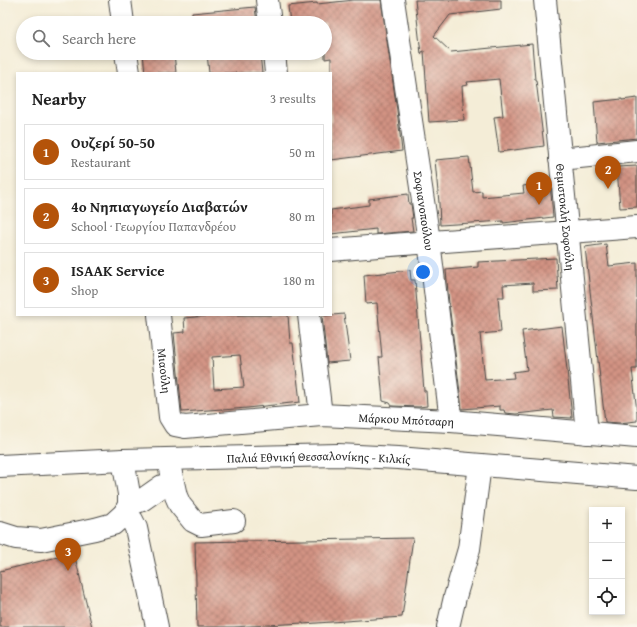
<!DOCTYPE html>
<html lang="en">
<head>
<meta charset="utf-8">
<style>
	body { margin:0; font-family:"Gentium Book Plus",serif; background:#f2f2f2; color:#222 }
	.controls { position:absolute; right:12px; bottom:12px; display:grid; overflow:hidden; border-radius:0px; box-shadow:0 2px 6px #0003 }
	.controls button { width:36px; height:36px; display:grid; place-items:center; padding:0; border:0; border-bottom:1px solid #e0e0e0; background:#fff; color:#222; font:20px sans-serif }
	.you { position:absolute; left:423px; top:272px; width:14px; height:14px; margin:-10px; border:3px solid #fff; border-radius:50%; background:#1a73e8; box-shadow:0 0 0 6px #1a73e833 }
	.badge { display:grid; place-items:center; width:26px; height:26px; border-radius:50%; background:#b45309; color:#fff; font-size:13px; font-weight:700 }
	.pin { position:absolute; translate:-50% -33px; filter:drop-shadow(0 1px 2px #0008) }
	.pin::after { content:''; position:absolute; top:21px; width:14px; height:12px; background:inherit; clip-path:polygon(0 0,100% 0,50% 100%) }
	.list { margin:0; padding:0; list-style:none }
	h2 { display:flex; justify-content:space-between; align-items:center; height:52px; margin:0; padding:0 16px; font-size:17px }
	h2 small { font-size:13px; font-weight:400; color:#767676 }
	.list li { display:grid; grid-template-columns:26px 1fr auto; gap:12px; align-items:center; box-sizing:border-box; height:56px; margin:0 8px 8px; padding:0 8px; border:1px solid #e0e0e0; border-radius:0px }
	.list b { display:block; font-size:15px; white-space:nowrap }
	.list p { margin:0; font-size:13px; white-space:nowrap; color:#767676 }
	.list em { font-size:13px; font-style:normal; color:#767676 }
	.icon { flex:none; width:22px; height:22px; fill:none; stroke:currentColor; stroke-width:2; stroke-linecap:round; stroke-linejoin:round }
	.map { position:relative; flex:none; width:637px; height:627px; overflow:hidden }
	.search { position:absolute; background:#fff; box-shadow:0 2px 6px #0003; left:16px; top:16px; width:316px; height:44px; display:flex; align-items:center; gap:10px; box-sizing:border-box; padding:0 14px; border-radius:22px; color:#767676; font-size:15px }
	.panel { position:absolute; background:#fff; box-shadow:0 2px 6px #0003; left:16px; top:72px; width:316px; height:244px; border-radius:0px }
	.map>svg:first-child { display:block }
	.building { fill:url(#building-cross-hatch); fill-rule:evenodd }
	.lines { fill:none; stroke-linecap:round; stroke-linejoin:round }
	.minor-casing { stroke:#494845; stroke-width:24 }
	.major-casing { stroke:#494845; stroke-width:24 }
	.minor { stroke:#fff; stroke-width:22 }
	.major { stroke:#fff; stroke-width:22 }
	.labels { text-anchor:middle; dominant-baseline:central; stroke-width:4; stroke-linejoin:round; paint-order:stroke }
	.street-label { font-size:12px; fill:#2b2b2b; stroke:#fbf7ec }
</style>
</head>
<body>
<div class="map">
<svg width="637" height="627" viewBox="0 0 637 627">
	<defs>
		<pattern id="building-cross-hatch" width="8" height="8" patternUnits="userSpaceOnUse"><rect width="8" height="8" fill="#d29383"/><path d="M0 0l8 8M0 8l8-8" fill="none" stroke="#ab786b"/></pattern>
	</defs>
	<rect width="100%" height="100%" fill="#fbf7ec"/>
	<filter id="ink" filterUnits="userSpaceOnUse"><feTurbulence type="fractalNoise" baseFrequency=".025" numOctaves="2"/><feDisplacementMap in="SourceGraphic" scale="8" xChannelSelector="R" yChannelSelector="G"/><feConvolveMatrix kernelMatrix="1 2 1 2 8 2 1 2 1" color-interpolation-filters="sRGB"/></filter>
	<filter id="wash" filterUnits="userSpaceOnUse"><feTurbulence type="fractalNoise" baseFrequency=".012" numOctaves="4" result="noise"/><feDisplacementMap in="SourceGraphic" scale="16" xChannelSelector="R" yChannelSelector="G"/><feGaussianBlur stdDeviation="0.9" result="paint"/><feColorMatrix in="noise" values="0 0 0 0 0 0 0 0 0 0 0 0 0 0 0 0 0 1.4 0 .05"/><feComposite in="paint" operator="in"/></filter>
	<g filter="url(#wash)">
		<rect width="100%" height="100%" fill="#f4edd7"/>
		<g id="blocks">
			<g class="building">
				<path d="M354,0H381L397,110L402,151L331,160V58L325,59V23H290L288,6L317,3V4Z"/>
				<path d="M415,0H501V9L450,15L434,36L451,52L532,44L535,80H536L544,146L499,152L494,117L503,116L499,79L467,82L468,85L462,86L464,120L429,122L424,51L422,52L421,54Z"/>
				<path d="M255,7L257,23H192V13Z"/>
				<path d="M143,53H174L176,73H145Z"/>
				<path d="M207,53H260L262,73H209Z"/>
				<path d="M637,98V138L597,142L594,102L622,99V100Z"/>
				<path d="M469,157L473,192L482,191V197L524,193L523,186L550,182L553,217L503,223V221L440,225L439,203L435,160Z"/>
				<path d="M637,166V207L620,208L617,167Z"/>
				<path d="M408,194L409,204H411L413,218H411L413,231L376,234V229L331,234V210L369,205V199Z"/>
				<path d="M606,244L609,266L637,263V369H632L637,412V421L619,423L605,422L585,247Z"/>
				<path d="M556,258L558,290L533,291V283L503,285L504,297H498L501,332L480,334L485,380L514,378L513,372L527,370L522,331L562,326L567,370L572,418L554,417L553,410L516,414L505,413L504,410H500V406L462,409L449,304L446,270L478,267V262Z"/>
				<path d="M410,270L411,280H415L424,391H426L427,406L419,407L392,406L390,403L383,401L379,357H382L377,303L366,304L364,275Z"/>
				<path d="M344,314L350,361L327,363L322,316Z"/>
				<path d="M219,315H288L290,343H293L300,402L247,408L222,410V409L182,412L174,333L185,332L184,318ZM240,355L244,387L214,389L212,357Z"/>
				<path d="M413,538L402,617L303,624V623L233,627H197L195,542Z"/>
				<path d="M74,553L92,627H0V571Z"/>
			</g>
		</g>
	</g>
	<g filter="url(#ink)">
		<use href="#blocks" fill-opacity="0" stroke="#494845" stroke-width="1"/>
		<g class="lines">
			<defs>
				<g id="minor">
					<path d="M120,0L123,23"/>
					<path d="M267,0L270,23"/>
					<path id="s1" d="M393,0L429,241L451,421"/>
					<path id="s2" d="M545,0L587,433"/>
					<path d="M126,53L129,73"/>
					<path d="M274,53L276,73"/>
					<path d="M560,159L637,151"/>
					<path d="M331,250C433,241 535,235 637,227"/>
					<path id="s3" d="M159,315L170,417L175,425L185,427L321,415L451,421L637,437"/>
					<path d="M309,315L321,415"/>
					<path d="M168,460L176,496L180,505L193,521L201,525L234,521"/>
					<path d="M129,505L142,500L162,486L173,484"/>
					<path d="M124,514L132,520L136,528L157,627"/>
					<path d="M0,533L16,538L41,540L95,529L113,524L124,514L129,505V494L123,460"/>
					<path d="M448,627L455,597L469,549L480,465"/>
				</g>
				<g id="major">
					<path id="s4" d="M0,466L123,460L338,455L398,458L637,478"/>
				</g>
			</defs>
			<use href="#minor" class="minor-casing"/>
			<use href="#major" class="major-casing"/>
			<use href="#minor" class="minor"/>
			<use href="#major" class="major"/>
		</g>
	</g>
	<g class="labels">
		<g class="street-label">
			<text stroke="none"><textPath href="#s1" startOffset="213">Σοφιανοπούλου</textPath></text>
			<text stroke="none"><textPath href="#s2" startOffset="218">Θεμιστοκλή Σοφούλη</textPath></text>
			<text stroke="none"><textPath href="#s3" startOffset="56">Μιαούλη</textPath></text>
			<text stroke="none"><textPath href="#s3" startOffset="344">Μάρκου Μπότσαρη</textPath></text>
			<text stroke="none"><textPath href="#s4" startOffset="319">Παλιά Εθνική Θεσσαλονίκης - Κιλκίς</textPath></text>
		</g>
	</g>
</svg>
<div class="controls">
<button>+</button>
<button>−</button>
<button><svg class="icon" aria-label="locate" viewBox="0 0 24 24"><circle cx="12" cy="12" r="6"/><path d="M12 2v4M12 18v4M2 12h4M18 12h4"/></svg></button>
</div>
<div class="you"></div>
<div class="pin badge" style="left:539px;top:205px">1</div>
<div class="pin badge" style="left:608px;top:189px">2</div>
<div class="pin badge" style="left:68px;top:571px">3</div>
<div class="search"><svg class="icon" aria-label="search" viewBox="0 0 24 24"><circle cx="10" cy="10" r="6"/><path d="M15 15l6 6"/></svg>Search here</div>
<section class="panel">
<h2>Nearby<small>3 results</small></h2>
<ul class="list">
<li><span class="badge">1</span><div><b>Ουζερί 50-50</b><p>Restaurant</p></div><em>50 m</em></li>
<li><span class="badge">2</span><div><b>4ο Νηπιαγωγείο Διαβατών</b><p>School · Γεωργίου Παπανδρέου</p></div><em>80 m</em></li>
<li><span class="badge">3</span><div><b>ISAAK Service</b><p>Shop</p></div><em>180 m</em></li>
</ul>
</section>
</div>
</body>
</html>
